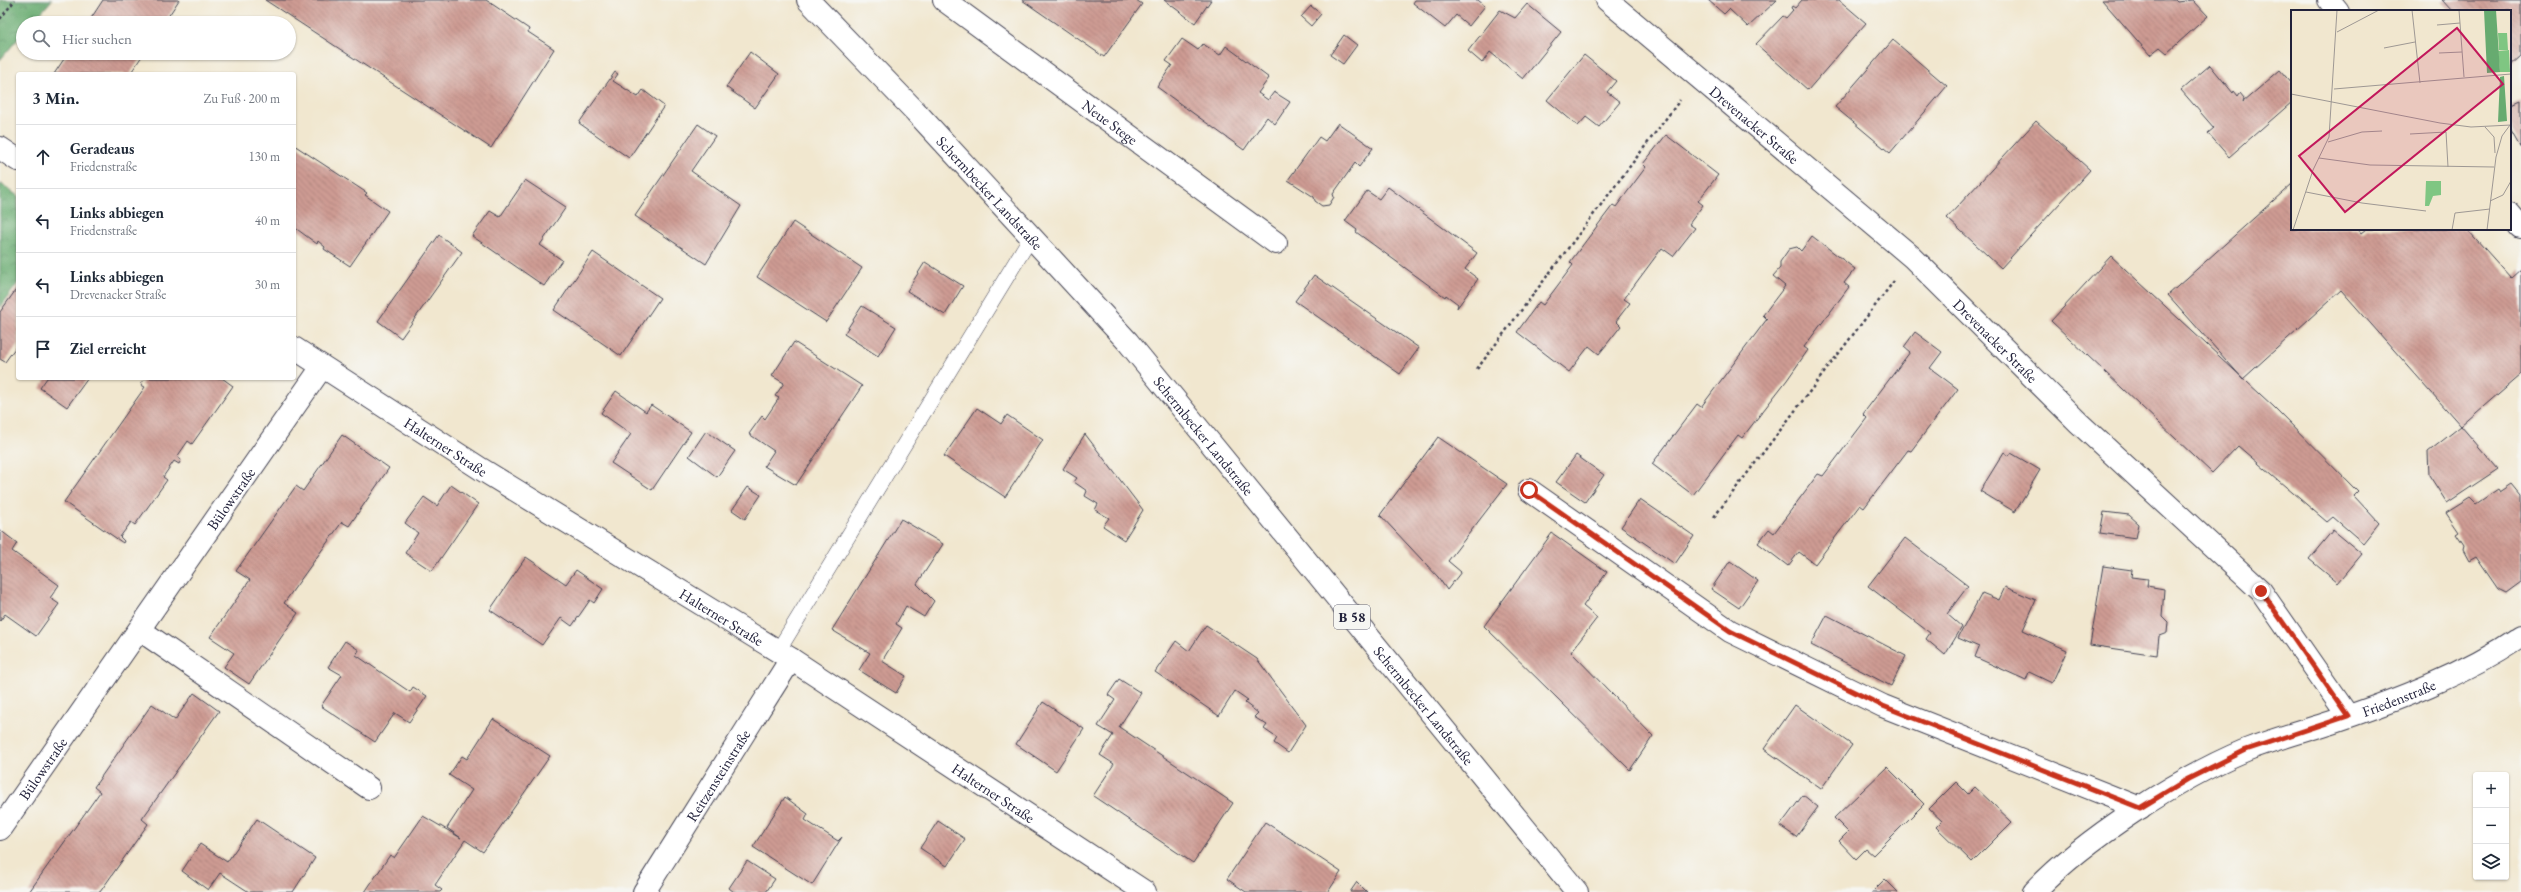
<!DOCTYPE html>
<html lang="de">
<head>
<meta charset="utf-8">
<style>
	body { margin:0; font-family:"EB Garamond",serif; background:#f6f6f7; color:#1f2937 }
	.controls { position:absolute; right:12px; bottom:12px; display:grid; overflow:hidden; border-radius:4px; box-shadow:0 1px 3px #0004 }
	.controls button { width:36px; height:36px; display:grid; place-items:center; padding:0; border:0; border-bottom:1px solid #e0e1e3; background:#fff; color:#1f2937; font:20px sans-serif }
	.stop { position:absolute; width:12px; height:12px; margin:-9px; border:3px solid #c8321e; border-radius:50%; background:#fff }
	.stop.end { background:#c8321e; border-color:#fff; box-shadow:0 1px 4px #0008 }
	.list { margin:0; padding:0; list-style:none }
	h2 { display:flex; justify-content:space-between; align-items:center; height:52px; margin:0; padding:0 16px; font-size:17px }
	h2 small { font-size:13px; font-weight:400; color:#747a83 }
	.list li { display:grid; grid-template-columns:26px 1fr auto; gap:12px; align-items:center; box-sizing:border-box; height:64px; padding:0 16px; border-top:1px solid #e0e1e3 }
	.list b { display:block; font-size:15px; white-space:nowrap }
	.list p { margin:0; font-size:13px; white-space:nowrap; color:#747a83 }
	.list em { font-size:13px; font-style:normal; color:#747a83 }
	.icon { flex:none; width:22px; height:22px; fill:none; stroke:currentColor; stroke-width:2; stroke-linecap:round; stroke-linejoin:round }
	.map { position:relative; flex:none; width:2521px; height:892px; overflow:hidden }
	.search { position:absolute; background:#fff; box-shadow:0 1px 3px #0004; left:16px; top:16px; width:280px; height:44px; display:flex; align-items:center; gap:10px; box-sizing:border-box; padding:0 14px; border-radius:22px; color:#747a83; font-size:15px }
	.panel { position:absolute; background:#fff; box-shadow:0 1px 3px #0004; left:16px; top:72px; width:280px; height:308px; border-radius:4px }
	.map>svg:first-child { display:block }
	.forest { fill:url(#forest-crowns); stroke:#446656 }
	.building { fill:url(#building-back-hatch) }
	.lines { fill:none; stroke-linecap:round; stroke-linejoin:round }
	.service-casing { stroke:#414051; stroke-width:16 }
	.minor-casing { stroke:#414051; stroke-width:24 }
	.primary-casing { stroke:#414051; stroke-width:24 }
	.path { stroke:#414051; stroke-width:2.5; stroke-dasharray:3 3; stroke-linecap:butt }
	.service { stroke:#fff; stroke-width:15 }
	.minor { stroke:#fff; stroke-width:22 }
	.primary { stroke:#fff; stroke-width:22 }
	.route { stroke:#c8321e; stroke-width:5 }
	.labels { text-anchor:middle; dominant-baseline:central; stroke-width:4; stroke-linejoin:round; paint-order:stroke }
	.shield { fill:#f6f6f2; stroke:#626272; stroke-width:1 }
	.shield-label { font-size:14px; font-weight:bold; fill:#22223b }
	.street-label { font-size:15px; fill:#22223b; stroke:#f6f6f2 }
	.inset-road { fill:none; stroke:#9e9894; stroke-width:1 }
	.view { fill:#c2185b; fill-opacity:0.15; stroke:#c2185b; stroke-width:2 }
	.inset-edge { fill:none; stroke:#22223b; stroke-width:2 }
</style>
</head>
<body>
<div class="map">
<svg width="2521" height="892" viewBox="0 0 2521 892">
	<defs>
		<pattern id="forest-crowns" width="20" height="18" patternUnits="userSpaceOnUse"><rect width="20" height="18" fill="#67ab70"/><path d="M2 6a3 3 0 1 1 6 0M12 15a3 3 0 1 1 6 0" fill="none" stroke="#548b5d"/></pattern>
		<pattern id="building-back-hatch" width="6" height="6" patternUnits="userSpaceOnUse"><rect width="6" height="6" fill="#ce9b93"/><path d="M-1 5l2 2M0 0l6 6M5-1l2 2" fill="none" stroke="#a77e79"/></pattern>
	</defs>
	<rect width="100%" height="100%" fill="#f6f6f2"/>
	<filter id="ink" filterUnits="userSpaceOnUse"><feTurbulence type="fractalNoise" baseFrequency=".025" numOctaves="2"/><feDisplacementMap in="SourceGraphic" scale="8" xChannelSelector="R" yChannelSelector="G"/><feConvolveMatrix kernelMatrix="1 2 1 2 8 2 1 2 1" color-interpolation-filters="sRGB"/></filter>
	<filter id="wash" filterUnits="userSpaceOnUse"><feTurbulence type="fractalNoise" baseFrequency=".012" numOctaves="4" result="noise"/><feDisplacementMap in="SourceGraphic" scale="16" xChannelSelector="R" yChannelSelector="G"/><feGaussianBlur stdDeviation="0.9" result="paint"/><feColorMatrix in="noise" values="0 0 0 0 0 0 0 0 0 0 0 0 0 0 0 0 0 1.4 0 .05"/><feComposite in="paint" operator="in"/></filter>
	<g filter="url(#wash)">
		<rect width="100%" height="100%" fill="#f1e7cf"/>
		<g class="forest">
			<path d="M0,0H52L32,23H23V33L0,60Z"/>
			<path d="M0,183L18,196V283L0,308Z"/>
		</g>
		<g id="blocks">
			<g class="building">
				<path d="M103,0H179L164,23H88Z"/>
				<path d="M265,0H486L529,29L528,32L554,49L491,148Z"/>
				<path d="M1022,0H1136L1142,4L1104,57Z"/>
				<path d="M1164,0H1211L1195,23Z"/>
				<path d="M1415,0H1478L1485,6L1469,26L1456,15L1445,28L1413,3Z"/>
				<path d="M1708,0H1777L1748,27L1729,9L1724,14Z"/>
				<path d="M1802,0H1839L1866,23L1808,90L1756,44L1783,16L1786,18L1793,10L1791,8L1792,6L1795,8Z"/>
				<path d="M2102,0H2176L2178,2L2193,0L2208,16L2167,53L2160,47L2150,55Z"/>
				<path d="M2442,0H2521V56L2510,66V11H2452Z"/>
				<path d="M1527,4L1561,32L1523,79L1490,52L1482,63L1468,51L1500,10L1515,18Z"/>
				<path d="M1311,6L1321,14L1311,26L1301,17Z"/>
				<path d="M1344,35L1357,45L1343,64L1330,55Z"/>
				<path d="M1182,39L1198,50L1203,44L1220,55L1226,46L1269,78L1258,93L1268,100L1274,92L1290,102L1275,124L1267,117L1244,150L1157,87L1172,65L1166,61Z"/>
				<path d="M1893,40L1947,86L1890,153L1835,107Z"/>
				<path d="M750,52L779,74L755,108L726,87Z"/>
				<path d="M68,53H144L130,74H54Z"/>
				<path d="M1584,55L1616,81L1607,92L1620,102L1599,127L1586,117L1578,126L1547,100Z"/>
				<path d="M2210,65L2233,93L2234,91L2238,96L2240,93L2244,98L2243,102L2280,70L2292,84V102L2229,157L2208,133L2214,128L2181,90Z"/>
				<path d="M615,72L618,74L613,81L638,97L643,90L664,106L629,158L579,123Z"/>
				<path d="M2521,100V148L2510,128V105Z"/>
				<path d="M2036,121L2090,170L2001,268L1947,218Z"/>
				<path d="M1338,123L1373,148L1359,167L1355,163L1333,194L1334,197L1329,205L1322,206L1315,201L1314,197L1288,180L1319,137L1325,141Z"/>
				<path d="M698,124L715,136L691,171L741,206L706,264L635,216Z"/>
				<path d="M1666,135L1718,175L1698,201L1703,205L1689,224L1695,228L1673,256L1662,248L1624,299L1630,303L1616,321L1621,326L1599,354L1589,346L1569,372L1517,332L1539,302L1543,305L1573,265L1570,262L1613,205L1616,207L1646,167L1643,164Z"/>
				<path d="M294,145L367,193L365,195L388,211L350,266L324,249L325,247L318,241L317,244L294,227Z"/>
				<path d="M525,180L566,207L540,245L562,260L544,286L472,236L490,211L500,217Z"/>
				<path d="M2292,184V229H2358L2361,233L2366,229H2467L2511,278L2521,269V374L2461,426L2341,290L2243,379L2168,295Z"/>
				<path d="M1388,187L1477,253L1465,269L1478,279L1457,308L1458,304L1446,295L1445,297L1356,232L1357,230L1345,221L1367,191L1379,199Z"/>
				<path d="M793,222L862,268L826,322L757,277Z"/>
				<path d="M439,235L462,252L401,338L378,321Z"/>
				<path d="M1812,236L1855,269L1844,283L1849,287L1804,347L1808,350L1787,380L1742,438L1738,435L1693,495L1652,464L1697,404L1701,407L1767,319L1763,315L1785,286L1773,276L1780,268V262L1789,249L1797,247L1801,251Z"/>
				<path d="M593,252L660,298L621,356L554,310Z"/>
				<path d="M2111,256L2274,407L2358,492L2354,496L2379,523L2363,543L2333,517L2327,522L2238,446L2212,473L2051,321Z"/>
				<path d="M925,262L963,286L945,315L907,291Z"/>
				<path d="M1314,275L1419,348L1400,374L1295,301Z"/>
				<path d="M18,287V344L5,362L0,359V312Z"/>
				<path d="M862,306L896,327L878,356L844,334Z"/>
				<path d="M1915,332L1942,352L1930,368L1958,389L1911,451L1908,450L1864,508L1860,505L1815,564L1799,552L1788,566L1758,543L1769,529L1774,533L1818,474L1823,476L1867,418L1863,414L1910,352L1904,347Z"/>
				<path d="M794,342L862,386L796,485L764,466L774,451L749,434L762,416L765,419L779,398L775,396L784,383L772,376Z"/>
				<path d="M47,378H88L67,407L40,388Z"/>
				<path d="M145,378H222L233,386L192,444L188,441L177,457L181,460L179,464L174,461L163,477L167,480L135,525L131,522L120,537L124,541L123,543L64,502L145,387L141,385Z"/>
				<path d="M616,391L646,412L651,405L691,432L652,490L611,463L631,434L601,413Z"/>
				<path d="M977,408L1001,424L1007,415L1043,440L1005,497L944,456Z"/>
				<path d="M2461,426L2498,469L2447,503L2429,475L2428,452Z"/>
				<path d="M706,431L735,451L717,477L689,456Z"/>
				<path d="M1085,434L1143,510L1124,540L1103,526L1109,518L1095,510L1098,504L1085,496L1087,491L1074,482L1077,478L1063,469Z"/>
				<path d="M342,435L389,468L349,526L342,522L284,603L298,613L249,684L224,667L234,653L210,637L250,580L236,571L296,486L303,491Z"/>
				<path d="M1438,437L1507,484L1448,561L1461,572L1447,590L1438,577L1380,515Z"/>
				<path d="M2004,452L2009,456L2011,453L2040,470L2015,512L1980,491Z"/>
				<path d="M1576,455L1604,475L1585,502L1556,482Z"/>
				<path d="M2512,484L2521,495V582L2506,593L2498,589L2476,557L2469,561L2463,550L2464,546L2456,534L2459,532L2446,513L2470,498L2476,504L2498,489L2500,492Z"/>
				<path d="M451,485L478,504L432,571L405,553L418,533L405,523L424,497L437,506Z"/>
				<path d="M748,487L761,495L745,519L732,510Z"/>
				<path d="M1640,499L1694,536L1675,564L1621,527Z"/>
				<path d="M2104,512L2129,515L2139,524L2136,538L2100,533Z"/>
				<path d="M901,519L943,544L917,584L934,601L924,617L906,606L896,624L902,628L882,661L906,676L896,693L859,670L870,653L832,630Z"/>
				<path d="M0,530L17,543L12,551L59,585L50,598L59,604L36,636L5,614L0,621Z"/>
				<path d="M2333,530L2362,554L2338,583L2309,559Z"/>
				<path d="M1552,533L1607,572L1583,606L1597,618L1571,652L1653,736L1630,770L1484,626Z"/>
				<path d="M1905,538L1968,586L1947,614L1962,627L1945,655L1926,639L1930,633L1868,586Z"/>
				<path d="M526,557L566,584L576,570L603,589L594,603L590,600L572,626L561,618L542,645L490,610Z"/>
				<path d="M1730,561L1758,581L1739,608L1711,589Z"/>
				<path d="M2103,566L2132,570L2131,577L2148,579L2147,586L2164,589L2162,616L2168,622L2167,633L2159,636L2157,655L2090,645Z"/>
				<path d="M2005,587L2036,600L2023,630L2067,650L2052,683L2029,672L2026,680L1975,657L1979,647L1958,638L1982,593L1999,600Z"/>
				<path d="M1827,615L1906,656L1891,686L1811,645Z"/>
				<path d="M1206,625L1257,659L1306,725L1288,753L1274,743L1277,738L1264,729L1267,725L1254,717L1258,713L1245,703L1248,700L1235,691L1219,716L1155,672L1176,641L1189,651Z"/>
				<path d="M345,641L359,650L356,655L382,673L410,692L413,687L427,696L409,722L395,713L375,742L321,706L342,675L328,667Z"/>
				<path d="M1119,679L1141,693L1119,727L1233,803L1193,863L1093,796L1114,764L1100,755L1113,735L1098,726L1115,700L1108,695Z"/>
				<path d="M194,693L219,711L142,819L148,824L100,892H29L100,792L94,787L152,704L175,720Z"/>
				<path d="M1043,702L1084,729L1056,771L1016,744Z"/>
				<path d="M1795,705L1852,745L1821,789L1764,749Z"/>
				<path d="M493,719L550,756L483,852L465,840L435,885L442,890L440,892H365L390,855L394,858L423,816L461,838L447,828L472,790L449,775L462,756L467,759Z"/>
				<path d="M1887,767L1924,804L1873,855L1866,849L1856,859L1839,841L1848,832L1834,818Z"/>
				<path d="M1956,782L1968,794L1975,787L2012,822L1972,862L1936,827L1942,821L1929,809Z"/>
				<path d="M1803,795L1818,807L1796,837L1780,826Z"/>
				<path d="M785,797L808,814L805,820L838,841L842,837L812,885L753,847Z"/>
				<path d="M257,819L315,858L293,892H249L220,873L208,890L182,871L200,844L227,862Z"/>
				<path d="M938,821L965,839L947,866L920,848Z"/>
				<path d="M1265,822L1341,872L1328,892H1246L1227,879Z"/>
				<path d="M747,861L775,879L766,892H734L729,888Z"/>
				<path d="M1885,879L1898,892H1872Z"/>
				<path d="M1357,882L1367,892H1350Z"/>
			</g>
		</g>
	</g>
	<g filter="url(#ink)">
		<use href="#blocks" fill-opacity="0" stroke="#414051" stroke-width="1"/>
		<g class="lines">
			<defs>
				<path id="service" d="M778,651L1031,237"/>
				<g id="minor">
					<path id="s1" d="M944,0L1276,243"/>
					<path id="s2" d="M1607,0L1912,257L2079,423L2261,591L2348,716"/>
					<path d="M2329,0L2338,11"/>
					<path d="M0,148L18,160"/>
					<path d="M2510,214L2521,227"/>
					<path id="s3" d="M294,348L481,469L791,659L1145,892"/>
					<path d="M1529,490L1730,631L1883,706L2140,808"/>
					<path d="M140,630L369,788"/>
					<path id="s4" d="M0,829L322,367"/>
					<path id="s5" d="M644,892L791,659"/>
					<path id="s6" d="M2034,892C2084,839 2179,778 2246,750C2274,739 2304,731 2332,722C2397,700 2464,675 2521,636"/>
				</g>
				<g id="primary">
					<path id="s7" d="M808,0L916,112L1128,342L1577,892"/>
				</g>
			</defs>
			<use href="#service" class="service-casing"/>
			<use href="#minor" class="minor-casing"/>
			<use href="#primary" class="primary-casing"/>
			<g class="path">
				<path d="M0,19L15,0"/>
				<path d="M1477,369L1680,100"/>
				<path d="M1714,517L1894,281"/>
			</g>
			<use href="#service" class="service"/>
			<use href="#minor" class="minor"/>
			<use href="#primary" class="primary"/>
		</g>
	</g>
	<g class="lines" filter="url(#ink)">
		<path class="route" d="M1529,490L1730,631L1883,706L2140,808L2188,779L2246,750L2348,716L2261,591"/>
	</g>
	<g class="labels">
		<rect class="shield" x="1334" y="605" width="36" height="24" rx="3"/>
		<g class="shield-label">
			<text x="1352" y="617">B 58</text>
		</g>
		<g class="street-label">
			<text stroke="none"><textPath href="#s1" startOffset="206">Neue Stege</textPath></text>
			<text stroke="none"><textPath href="#s2" startOffset="193">Drevenacker Straße</textPath></text>
			<text stroke="none"><textPath href="#s7" startOffset="265">Schermbecker Landstraße</textPath></text>
			<text stroke="none"><textPath href="#s2" startOffset="517">Drevenacker Straße</textPath></text>
			<text stroke="none"><textPath href="#s7" startOffset="589">Schermbecker Landstraße</textPath></text>
			<text stroke="none"><textPath href="#s3" startOffset="181">Halterner Straße</textPath></text>
			<text stroke="none"><textPath href="#s4" startOffset="403">Bülowstraße</textPath></text>
			<text stroke="none"><textPath href="#s3" startOffset="505">Halterner Straße</textPath></text>
			<text stroke="none"><textPath href="#s6" startOffset="418">Friedenstraße</textPath></text>
			<text stroke="none"><textPath href="#s7" startOffset="937">Schermbecker Landstraße</textPath></text>
			<text stroke="none"><textPath href="#s4" startOffset="74">Bülowstraße</textPath></text>
			<text stroke="none"><textPath href="#s5" startOffset="138">Reitzensteinstraße</textPath></text>
			<text stroke="none"><textPath href="#s3" startOffset="829">Halterner Straße</textPath></text>
		</g>
	</g>
	<g transform="translate(2291 10)">
		<rect width="220" height="220" fill="#f1e7cf"/>
		<path d="M218,40L219,62H209L207,41Z" fill="#7fc682"/>
		<path d="M193,0H205L209,62L196,63ZM213,66L216,111L207,112L209,67Z" fill="#67ab70"/>
		<path d="M135,171H150V185L142,186L138,196H134Z" fill="#7fc682"/>
		<path d="M207,23H216L217,40H208ZM136,171L149,172V178H136Z" fill="#7fc682"/>
		<path class="inset-road" d="M121,0L129,73M168,0L173,67M146,15L169,13M46,22L88,0M93,38L124,32M148,43L171,42M43,79L220,64M0,84L149,113L180,117L220,115M194,117L203,127L204,143M119,124L155,122L157,157M37,132L71,122L91,121M28,148L79,155L203,157M15,182L71,193L135,201M199,191L212,185L220,171M2,220L22,160L38,127L46,0M161,220L164,203L199,199M196,220L205,147L211,126L219,115"/>
		<path class="view" d="M166,18L212,74L54,202L8,146Z"/>
		<rect width="220" height="220" class="inset-edge"/>
	</g>
</svg>
<div class="controls">
<button>+</button>
<button>−</button>
<button><svg class="icon" aria-label="layers" viewBox="0 0 24 24"><path d="M12 4l9 5-9 5-9-5zM3 14l9 5 9-5"/></svg></button>
</div>
<div class="stop" style="left:1529px;top:490px"></div>
<div class="stop end" style="left:2261px;top:591px"></div>
<div class="search"><svg class="icon" aria-label="search" viewBox="0 0 24 24"><circle cx="10" cy="10" r="6"/><path d="M15 15l6 6"/></svg>Hier suchen</div>
<section class="panel">
<h2>3 Min.<small>Zu Fuß · 200 m</small></h2>
<ul class="list">
<li><svg class="icon" aria-label="ahead" viewBox="0 0 24 24"><path d="M12 20V5M6 11l6-6 6 6"/></svg><div><b>Geradeaus</b><p>Friedenstraße</p></div><em>130 m</em></li>
<li><svg class="icon" aria-label="left" viewBox="0 0 24 24"><path d="M17 20v-9H6M10 6l-5 5 5 5"/></svg><div><b>Links abbiegen</b><p>Friedenstraße</p></div><em>40 m</em></li>
<li><svg class="icon" aria-label="left" viewBox="0 0 24 24"><path d="M17 20v-9H6M10 6l-5 5 5 5"/></svg><div><b>Links abbiegen</b><p>Drevenacker Straße</p></div><em>30 m</em></li>
<li><svg class="icon" aria-label="arrive" viewBox="0 0 24 24"><path d="M6 21V4h12l-3 4 3 4H6"/></svg><div><b>Ziel erreicht</b></div></li>
</ul>
</section>
</div>
</body>
</html>
